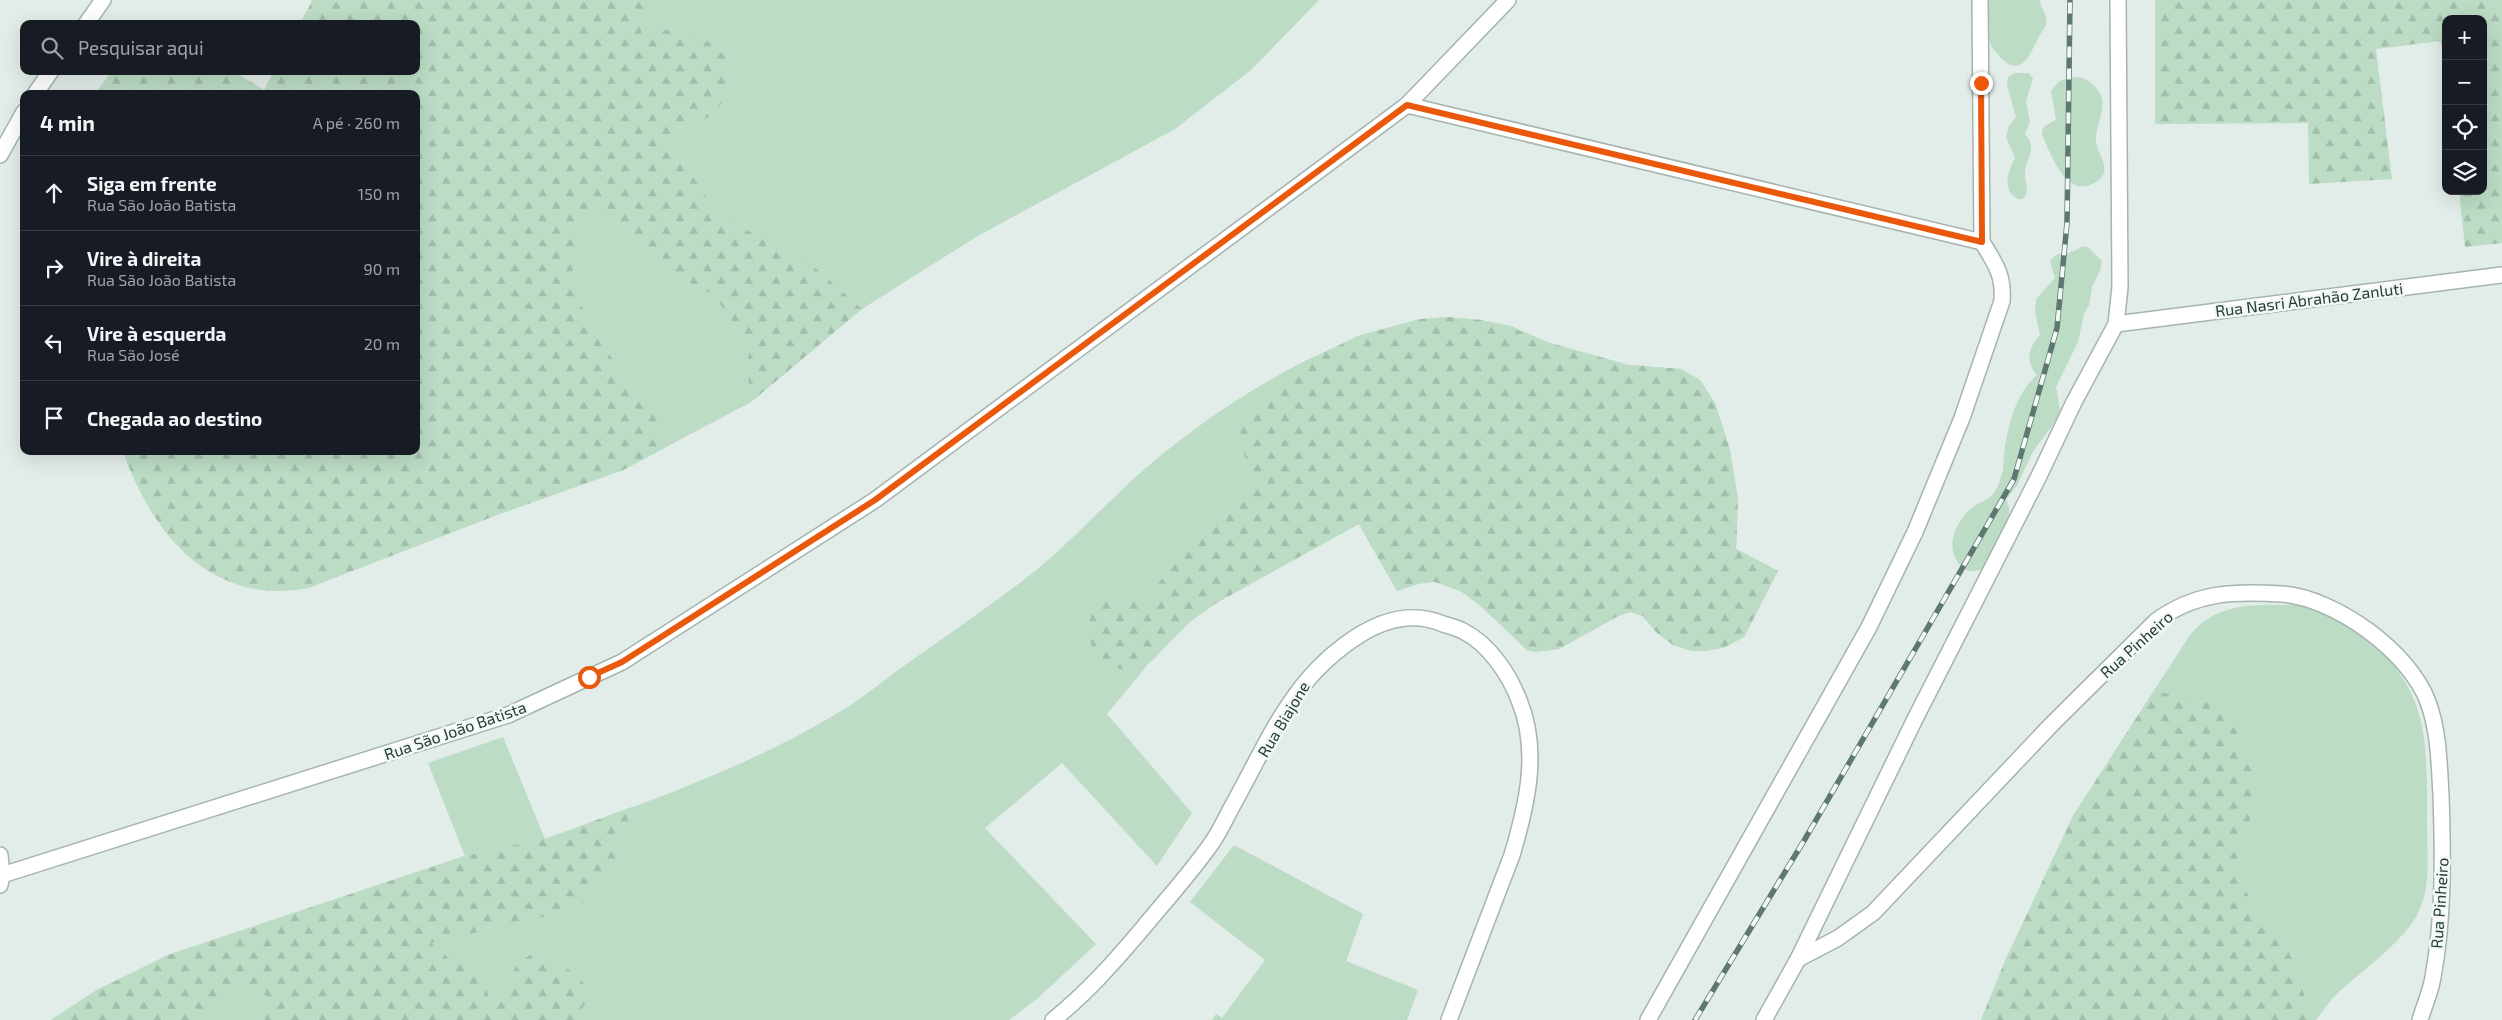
<!DOCTYPE html>
<html lang="pt">
<head>
<meta charset="utf-8">
<style>
	body { margin:0; font-family:"Exo 2",sans-serif; background:#242831; color:#f1f3f6 }
	.controls { position:absolute; right:15px; top:15px; display:grid; overflow:hidden; border-radius:10px; box-shadow:0 5px 20px #0002 }
	.controls button { width:45px; height:45px; display:grid; place-items:center; padding:0; border:0; border-bottom:1px solid #363941; background:#171b24; color:#f1f3f6; font:25px sans-serif }
	.stop { position:absolute; width:15px; height:15px; margin:-11px; border:4px solid #ea580c; border-radius:50%; background:#fff }
	.stop.end { background:#ea580c; border-color:#fff; box-shadow:0 1px 5px #0008 }
	.list { margin:0; padding:0; list-style:none }
	h2 { display:flex; justify-content:space-between; align-items:center; height:65px; margin:0; padding:0 20px; font-size:21px }
	h2 small { font-size:16px; font-weight:400; color:#9ea1a6 }
	.list li { display:grid; grid-template-columns:32px 1fr auto; gap:15px; align-items:center; box-sizing:border-box; height:75px; padding:0 20px; border-top:1px solid #363941 }
	.list b { display:block; font-size:19px; white-space:nowrap }
	.list p { margin:0; font-size:16px; white-space:nowrap; color:#9ea1a6 }
	.list em { font-size:16px; font-style:normal; color:#9ea1a6 }
	.icon { flex:none; width:28px; height:28px; fill:none; stroke:currentColor; stroke-width:2; stroke-linecap:round; stroke-linejoin:round }
	.map { position:relative; flex:none; width:2502px; height:1020px; overflow:hidden }
	.search { position:absolute; background:#171b24; box-shadow:0 5px 20px #0002; left:20px; top:20px; width:400px; height:55px; display:flex; align-items:center; gap:12px; box-sizing:border-box; padding:0 18px; border-radius:10px; color:#9ea1a6; font-size:19px }
	.panel { position:absolute; background:#171b24; box-shadow:0 5px 20px #0002; left:20px; top:90px; width:400px; height:365px; border-radius:10px }
	.map>svg:first-child { display:block }
	.grass { fill:#bcdcc5 }
	.forest { fill:url(#forest-firs) }
	.lines { fill:none; stroke-linecap:round; stroke-linejoin:round }
	.street-casing { stroke:#a5b4af; stroke-width:18 }
	.secondary-casing { stroke:#a1b7b0; stroke-width:18 }
	.street { stroke:#fff; stroke-width:15 }
	.secondary { stroke:#fff; stroke-width:15 }
	.rail-casing { stroke:#5d7871; stroke-width:5.5 }
	.rail { stroke:#f3f8f6; stroke-width:4; stroke-dasharray:11; stroke-linecap:butt }
	.route { stroke:#ea580c; stroke-width:6 }
	.labels { text-anchor:middle; dominant-baseline:central; stroke-width:5; stroke-linejoin:round; paint-order:stroke }
	.street-label { font-size:16px; fill:#233c36; stroke:#f3f8f6 }
</style>
</head>
<body>
<div class="map">
<svg width="2502" height="1020" viewBox="0 0 2502 1020">
	<defs>
		<pattern id="forest-firs" width="22" height="20" patternUnits="userSpaceOnUse" patternTransform="scale(1.25)"><rect width="22" height="20" fill="#bcdcc5"/><path d="M5 1l3.5 6h-7zM16 11l3.5 6h-7z" fill="#a1beaa"/></pattern>
	</defs>
	<rect width="100%" height="100%" fill="#e2ece8"/>
	<g class="grass">
		<path d="M312,0H1319L1251,70L1175,129L976,237L862,309L751,402L623,470L497,515L308,588C211,606 152,534 123,451H416V94H95L112,71H232L264,90L274,71H416V24H300Z"/>
		<path d="M1988,0H2040C2040,9 2049,16 2046,25C2045,29 2041,32 2040,35C2031,50 2023,80 2001,58C1997,53 1991,48 1990,42C1986,29 1991,14 1988,0Z"/>
		<path d="M2015,73H2029L2033,79L2026,101L2030,122L2025,134C2038,149 2026,158 2025,172C2024,181 2031,191 2023,199H2018C2001,189 2008,172 2015,158L2006,137L2009,126L2016,117L2007,85L2008,77Z"/>
		<path d="M2075,77C2082,77 2087,79 2092,84C2113,101 2096,119 2096,140C2096,151 2107,162 2104,173C2102,178 2095,183 2090,185C2065,195 2050,152 2042,135C2042,123 2050,125 2056,119L2051,91L2059,81Z"/>
		<path d="M2082,246L2088,247L2102,261L2100,271L2092,287L2089,305L2084,314L2078,342L2056,387L2060,409L2057,419L2032,453L2017,486L2006,499C2018,521 1996,548 1986,568C1977,571 1969,574 1961,566C1944,549 1955,523 1970,509C1977,503 1987,501 1993,494C1997,489 1999,483 2001,477C2004,470 2003,462 2004,455C2007,428 2016,392 2037,375C2025,361 2028,348 2040,335L2035,312L2036,299L2055,278L2050,262C2057,250 2061,256 2071,252C2075,251 2079,248 2082,246Z"/>
		<path d="M1446,317L1481,320L1511,326L1547,342L1605,359L1629,365L1681,369L1700,380L1715,403L1730,450L1738,500L1736,549L1778,571L1744,637L1723,648L1704,651H1692L1673,645L1656,632L1643,616L1630,612L1618,616L1559,649L1535,652L1527,650L1491,614L1462,592L1435,582L1416,584L1397,591L1359,524L1230,594L1192,620L1149,663L1107,714L1192,813L1157,866L1062,763L985,828L1096,944L1038,998L1009,1020H51L97,990L168,955L465,856L428,763L503,737L545,839C647,802 753,766 846,708C870,693 891,674 915,658C955,630 996,602 1035,571C1068,544 1097,513 1128,484C1205,413 1340,324 1446,317Z"/>
		<path d="M2300,605C2358,623 2410,663 2422,726C2428,758 2427,792 2427,824C2427,855 2432,889 2416,917C2398,946 2365,968 2340,991C2331,999 2324,1010 2316,1020H1981L2005,961L2073,816L2190,635C2219,600 2258,605 2300,605Z"/>
		<path d="M1234,845L1363,914L1346,961L1418,990L1407,1020H1212L1216,1014L1222,1018L1265,960L1190,902Z"/>
	</g>
	<g class="forest">
		<path d="M313,0H654L639,38L676,27C690,33 706,39 717,48C742,69 729,104 705,119C689,131 678,130 665,147L680,158L714,208L740,227L795,254L818,270L862,309L751,402L747,367L749,352L731,318L713,295L683,279L660,260L592,195L574,247L572,283L582,307L621,374L649,405L659,420L666,447L623,470L497,515L308,588C211,606 152,534 123,451H416V94H95L112,71H232L264,90L274,71H416V24H300Z"/>
		<path d="M2155,0H2502V243L2465,247L2459,191H2483V19H2446V78L2441,41L2376,49L2392,179L2309,184L2308,123L2155,124Z"/>
		<path d="M1446,317L1481,320L1507,326L1547,342L1629,365L1681,369L1700,380L1715,403L1730,450L1738,500L1736,549L1778,571L1744,637L1723,648L1704,651H1692L1673,645L1656,632L1643,616L1630,612L1618,616L1559,649L1535,652L1527,650L1471,597L1452,587L1435,582H1425L1397,591L1359,524L1211,606C1196,617 1182,628 1169,641C1163,648 1157,658 1149,663C1139,670 1127,671 1116,668C1068,654 1087,565 1148,609L1157,586L1169,567L1214,523L1243,501L1252,487L1251,474L1240,442L1241,428L1256,402L1267,395L1282,375L1357,336L1420,319Z"/>
		<path d="M2153,692C2173,694 2194,695 2213,702C2229,709 2261,775 2258,791C2253,821 2234,848 2240,879C2243,894 2281,936 2290,955C2300,975 2305,998 2310,1020H1981L2005,961L2073,816Z"/>
		<path d="M632,807C619,848 612,885 574,910L431,943L454,963L468,964L484,977L489,999L502,994L517,964L530,955C556,960 578,970 591,994L575,1020H265L267,996C238,979 211,994 195,1020H51L97,990L168,955L465,856L545,839Z"/>
	</g>
	<g class="lines">
		<defs>
			<g id="street">
				<path d="M1980,0L1982,242"/>
				<path d="M1407,105L1508,0"/>
				<path d="M2116,324L2502,275"/>
				<path d="M2,875L508,715L622,662L875,500L1407,105L1982,242"/>
				<path d="M1798,959L1838,938L1873,913L2052,724L2156,621C2196,592 2233,591 2282,594C2335,598 2409,651 2428,702C2439,732 2439,763 2441,795C2443,855 2444,917 2433,977C2431,991 2424,1006 2420,1020"/>
				<path d="M1053,1020C1087,993 1115,961 1143,928C1166,900 1190,874 1211,844C1220,832 1226,817 1234,803C1271,736 1293,676 1361,634C1386,619 1415,612 1443,624C1450,626 1457,628 1463,631C1489,644 1509,674 1519,700C1540,750 1527,805 1512,855L1449,1020"/>
				<path d="M1648,1020L1869,627L1915,532L1962,418L2002,301C2004,275 1995,263 1982,242"/>
				<path d="M1764,1020L1798,959L1916,717L2039,476L2074,402L2116,324L2120,287L2118,0"/>
			</g>
			<g id="secondary">
				<path d="M86,24L103,0"/>
				<path d="M35,94L51,71"/>
				<path d="M0,155L24,112"/>
				<path d="M0,855L2,875L0,885"/>
			</g>
		</defs>
		<use href="#street" class="street-casing"/>
		<use href="#secondary" class="secondary-casing"/>
		<use href="#street" class="street"/>
		<use href="#secondary" class="secondary"/>
		<defs>
			<path id="rail" d="M1695,1020L1805,839L2014,479L2057,328L2067,223L2070,0"/>
		</defs>
		<use href="#rail" class="rail-casing"/>
		<use href="#rail" class="rail"/>
	</g>
	<g class="lines">
		<path class="route" d="M589,677L622,662L875,500L1407,105L1982,242L1981,83"/>
	</g>
	<g class="labels">
		<g class="street-label">
			<text transform="translate(2309 299) rotate(-7)">Rua Nasri Abrahão Zanluti</text>
			<text transform="translate(2136 644) rotate(-42)">Rua Pinheiro</text>
			<text transform="translate(1283 719) rotate(-59)">Rua Biajone</text>
			<text transform="translate(455 730) rotate(-19)">Rua São João Batista</text>
			<text transform="translate(2439 903) rotate(-86)">Rua Pinheiro</text>
		</g>
	</g>
</svg>
<div class="controls">
<button>+</button>
<button>−</button>
<button><svg class="icon" aria-label="locate" viewBox="0 0 24 24"><circle cx="12" cy="12" r="6"/><path d="M12 2v4M12 18v4M2 12h4M18 12h4"/></svg></button>
<button><svg class="icon" aria-label="layers" viewBox="0 0 24 24"><path d="M12 4l9 5-9 5-9-5zM3 14l9 5 9-5"/></svg></button>
</div>
<div class="stop" style="left:589px;top:677px"></div>
<div class="stop end" style="left:1981px;top:83px"></div>
<div class="search"><svg class="icon" aria-label="search" viewBox="0 0 24 24"><circle cx="10" cy="10" r="6"/><path d="M15 15l6 6"/></svg>Pesquisar aqui</div>
<section class="panel">
<h2>4 min<small>A pé · 260 m</small></h2>
<ul class="list">
<li><svg class="icon" aria-label="ahead" viewBox="0 0 24 24"><path d="M12 20V5M6 11l6-6 6 6"/></svg><div><b>Siga em frente</b><p>Rua São João Batista</p></div><em>150 m</em></li>
<li><svg class="icon" aria-label="right" viewBox="0 0 24 24"><path d="M7 20v-9h11M14 6l5 5-5 5"/></svg><div><b>Vire à direita</b><p>Rua São João Batista</p></div><em>90 m</em></li>
<li><svg class="icon" aria-label="left" viewBox="0 0 24 24"><path d="M17 20v-9H6M10 6l-5 5 5 5"/></svg><div><b>Vire à esquerda</b><p>Rua São José</p></div><em>20 m</em></li>
<li><svg class="icon" aria-label="arrive" viewBox="0 0 24 24"><path d="M6 21V4h12l-3 4 3 4H6"/></svg><div><b>Chegada ao destino</b></div></li>
</ul>
</section>
</div>
</body>
</html>
